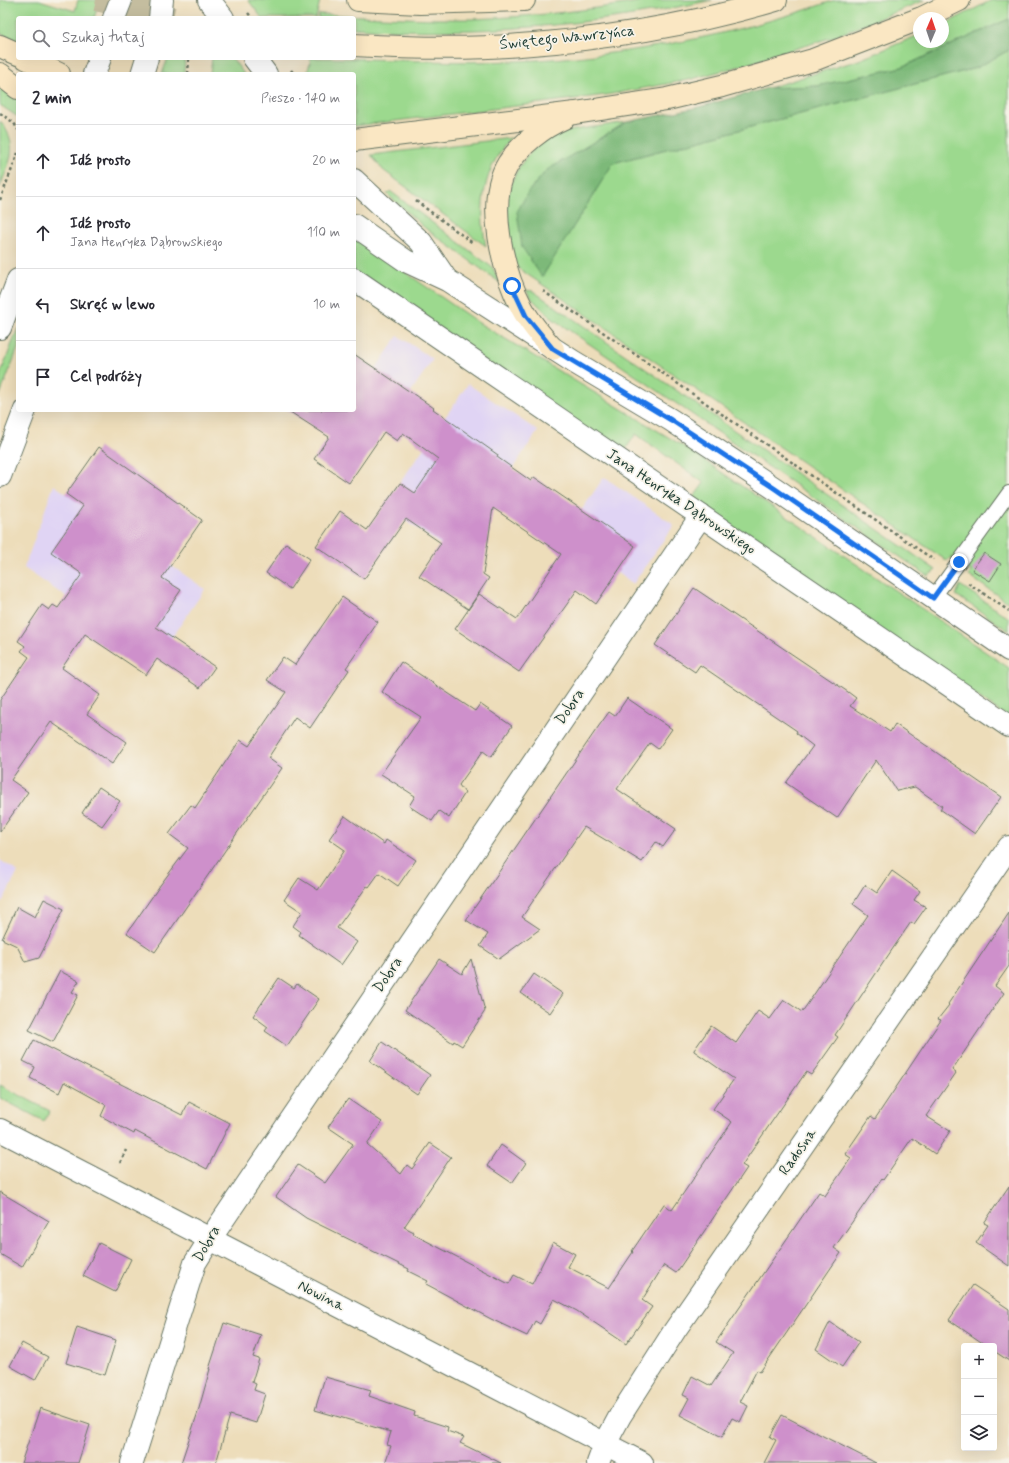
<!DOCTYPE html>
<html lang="pl">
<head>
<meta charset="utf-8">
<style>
	body { margin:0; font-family:Mynerve,sans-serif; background:#f2f2f3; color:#2b2b33 }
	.controls { position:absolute; right:12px; bottom:12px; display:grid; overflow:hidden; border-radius:4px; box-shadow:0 4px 16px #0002 }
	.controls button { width:36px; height:36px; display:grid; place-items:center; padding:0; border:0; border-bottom:1px solid #e1e1e2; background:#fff; color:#2b2b33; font:20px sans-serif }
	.compass { position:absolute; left:913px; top:12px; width:36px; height:36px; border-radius:50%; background:#fff; box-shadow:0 4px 16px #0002; rotate:2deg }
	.stop { position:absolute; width:12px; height:12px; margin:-9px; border:3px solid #1a73e8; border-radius:50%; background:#fff }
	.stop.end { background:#1a73e8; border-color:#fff; box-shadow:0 1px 4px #0008 }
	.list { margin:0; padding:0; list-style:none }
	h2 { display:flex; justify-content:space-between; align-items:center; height:52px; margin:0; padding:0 16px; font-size:17px }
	h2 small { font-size:13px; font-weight:400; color:#7c7c81 }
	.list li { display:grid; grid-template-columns:26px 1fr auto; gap:12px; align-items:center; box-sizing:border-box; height:72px; padding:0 16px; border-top:1px solid #e1e1e2 }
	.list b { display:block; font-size:15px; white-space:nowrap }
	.list p { margin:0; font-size:13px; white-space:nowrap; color:#7c7c81 }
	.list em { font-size:13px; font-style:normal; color:#7c7c81 }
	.icon { flex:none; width:22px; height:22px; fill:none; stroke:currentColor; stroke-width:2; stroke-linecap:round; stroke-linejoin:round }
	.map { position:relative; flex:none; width:1009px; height:1463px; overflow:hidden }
	.search { position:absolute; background:#fff; box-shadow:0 4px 16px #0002; left:16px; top:16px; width:340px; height:44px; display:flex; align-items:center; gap:10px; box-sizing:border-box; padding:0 14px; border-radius:4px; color:#7c7c81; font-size:15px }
	.panel { position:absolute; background:#fff; box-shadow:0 4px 16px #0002; left:16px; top:72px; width:340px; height:340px; border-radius:4px }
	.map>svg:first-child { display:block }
	.built { fill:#e0d4f4 }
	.green { fill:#9cd98e; stroke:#5e8b61 }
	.forest { fill:#7db979; stroke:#4e7b56 }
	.building { fill:#ce90cb }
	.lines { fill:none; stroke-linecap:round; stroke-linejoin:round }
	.secondary-tunnel { stroke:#c4bd9f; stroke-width:22; stroke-dasharray:22 11; stroke-linecap:butt }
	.service-casing { stroke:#677563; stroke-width:16 }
	.minor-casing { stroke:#677563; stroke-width:24 }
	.tertiary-casing { stroke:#677563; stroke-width:24 }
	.secondary-casing { stroke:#677563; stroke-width:24 }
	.path { stroke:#677563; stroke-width:2.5; stroke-dasharray:3 3; stroke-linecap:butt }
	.service { stroke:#fff; stroke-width:14 }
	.minor { stroke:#fff; stroke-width:22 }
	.tertiary { stroke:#fff; stroke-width:22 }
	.secondary { stroke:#fae7c3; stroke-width:22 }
	.route { stroke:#1a73e8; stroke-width:5 }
	.labels { text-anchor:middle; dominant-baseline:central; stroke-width:3.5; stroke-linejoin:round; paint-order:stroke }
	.street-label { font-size:15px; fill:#1f3d34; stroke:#f7f3e8 }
</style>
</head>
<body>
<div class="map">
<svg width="1009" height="1463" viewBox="0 0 1009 1463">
	<rect width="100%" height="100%" fill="#f7f3e8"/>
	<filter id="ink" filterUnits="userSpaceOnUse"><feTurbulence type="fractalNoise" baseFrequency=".025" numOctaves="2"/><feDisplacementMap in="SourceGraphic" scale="8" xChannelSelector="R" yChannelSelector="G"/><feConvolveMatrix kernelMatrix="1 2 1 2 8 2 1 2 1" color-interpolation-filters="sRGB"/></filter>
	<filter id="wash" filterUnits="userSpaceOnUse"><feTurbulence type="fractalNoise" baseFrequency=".012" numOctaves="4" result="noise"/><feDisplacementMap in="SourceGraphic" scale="16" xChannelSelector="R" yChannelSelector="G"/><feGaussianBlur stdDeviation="0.9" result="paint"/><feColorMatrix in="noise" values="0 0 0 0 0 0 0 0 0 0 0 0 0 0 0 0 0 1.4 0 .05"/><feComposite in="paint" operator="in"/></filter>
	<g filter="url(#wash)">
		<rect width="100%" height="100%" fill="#edddba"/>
		<g class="built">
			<path d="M398,336L433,359L349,483L314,459L347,410H354V400Z"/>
			<path d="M468,384L538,431L454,554L384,506Z"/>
			<path d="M604,477L674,525L633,584L564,536Z"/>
			<path d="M54,485L205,589L157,659L24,568Z"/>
			<path d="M0,860L18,872L0,906Z"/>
		</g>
		<g class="green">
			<path d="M0,0H39L75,11L78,0H100L94,18H18V42L0,33Z"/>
			<path d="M248,0H320L316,18H262Z"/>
			<path d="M649,0H712C594,26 475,36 354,28V18H318L319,14C370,16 420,20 471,19C531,17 590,10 649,0Z"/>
			<path d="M835,0H925L836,36L744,65L688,80L606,95L354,126V74H307L311,58C379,58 447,64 516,61C623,57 733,36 835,0Z"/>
			<path d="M992,0H1009V19L902,67L817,86L768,88L859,60L919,35V42H943V25Z"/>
			<path d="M1009,50V603L969,576L971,571L951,557L947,561L515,266C512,250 508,234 507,217C504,180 527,145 562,132L627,122L547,170L528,192L542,277L613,163L976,68Z"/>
			<path d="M168,58H185L184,74H162Z"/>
			<path d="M212,58H232L244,74H210Z"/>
			<path d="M0,84L18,97V117L0,105Z"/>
			<path d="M0,121C20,145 10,161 0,187Z"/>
			<path d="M511,138C483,169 478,206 486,246L383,170L371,155Z"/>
			<path d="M390,191L493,268L499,282L425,228L387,194Z"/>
			<path d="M354,237L479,323L683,446L1009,668V718L691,501L704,483L636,434L622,454L354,272Z"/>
			<path d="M526,290L533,291L936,570L928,576L553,319L532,299Z"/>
			<path d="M18,328V348L0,395V375Z"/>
			<path d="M960,585L1009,618V631L956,595Z"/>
			<path d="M0,1085L50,1111L44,1121L0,1098Z"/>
		</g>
		<path class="forest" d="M1009,19V50L976,68L613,163L542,277L522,247L517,212L528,192L547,170L627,122L699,107L768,88L817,86L902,67Z"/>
		<g id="blocks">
			<g class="building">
				<path d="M354,354L434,408L433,409L498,455L497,457L531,481L534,477L635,546L596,604L577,590L519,672L455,629L479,594L517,619L561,554L493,508L483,574L489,578L468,609L419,576L441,543L406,519L364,579L316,546L340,511L367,530L400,483L415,493L438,459L403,433L397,441L384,432L349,483L314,459L329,437L287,410H354Z"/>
				<path d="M99,447L202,520L162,578L181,590L156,627L215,667L200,688L157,659L146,675L85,634L62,668L100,695L87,714L127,742L112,764L51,722L11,780L28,792L0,832V700L29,657L21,651L25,646L18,641L42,605L49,610L53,605L58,608L82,574L51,552L83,506L66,494Z"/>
				<path d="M286,543L310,559L290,589L266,573Z"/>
				<path d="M984,553L1001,564L990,581L972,570Z"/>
				<path d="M694,588L848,692L856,698L850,706L890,732L895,724L1001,797L975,834L940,809L942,806L915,787L897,791L876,760L837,818L786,783L813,746L796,733L797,731L700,665L695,672L655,645Z"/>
				<path d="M342,597L378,622L346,668L349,670L310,728L295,717L268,758L282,768L155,952L127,933L161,884L188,848L169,834L191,805L195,808L240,740L249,746L286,692L267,680L283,657L295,665Z"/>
				<path d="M401,662L475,711L480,704L512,726L491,757L483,751L459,785L465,793L449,818L439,811L432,821L409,806L415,796L381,774L421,717L382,692Z"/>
				<path d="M627,698L672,729L658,749L650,743L617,789L676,829L663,847L656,842L642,862L584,827L522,917L540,929L499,959L480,946L488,934L466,920L596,730L609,712L615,716Z"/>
				<path d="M99,787L120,801L102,826L82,813Z"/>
				<path d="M345,816L384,844L386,840L416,860L398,886L379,873L369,887L367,886L337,928L357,942L341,965L299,935L301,932L293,926L302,912L284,900L299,878L318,890L345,850L329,839Z"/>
				<path d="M892,871L920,891L914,900L926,907L914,924L911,922L883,963L835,1035L838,1037L811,1075L806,1072L742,1165L747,1168L676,1273L664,1265L642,1300L652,1307L626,1344L577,1311L554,1299L540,1324L535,1321L527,1336L491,1319L426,1284L428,1281L408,1271L409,1269L306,1218L276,1197L298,1165L325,1183L353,1144L328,1127L348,1099L382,1122L367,1144L401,1174L407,1165L412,1169L430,1143L451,1157L404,1227L414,1232L413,1234L509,1284L514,1275L532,1284L553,1242L575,1254L568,1267L609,1288L633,1252L632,1251L664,1204L672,1210L732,1122L713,1109L734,1079L694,1051V1050L711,1026L736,1043L758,1011L770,1019L784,1000L802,1012L868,915L853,904L865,885L877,893Z"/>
				<path d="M44,899L64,909L39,958L25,962L17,946L2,939L17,907L35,917Z"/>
				<path d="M1009,913V966L995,986L1004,993L952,1070L956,1073L926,1116L950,1131L935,1154L912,1138L883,1180L882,1179L834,1248L841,1253L760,1372L757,1370L740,1402L748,1406L740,1422L732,1418L722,1437L680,1415L689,1398L683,1395L692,1376L711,1386L733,1353L716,1342L819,1192L825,1196L851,1158L845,1154L871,1116L875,1119L941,1020L938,1019L949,1005L948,1004Z"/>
				<path d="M439,959L462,974L471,959L485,1011L462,1046L454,1041L453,1043L405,1010Z"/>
				<path d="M60,971L79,981L72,992L78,995L53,1042L29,1030Z"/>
				<path d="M534,974L563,994L550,1013L521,993Z"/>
				<path d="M279,978L294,988L297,984L319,999L287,1046L265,1031L268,1027L253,1016Z"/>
				<path d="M34,1040L182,1115L189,1102L230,1123L207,1169L135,1131L134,1134L101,1116L106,1105L64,1082L59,1093L30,1078L35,1067L23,1061Z"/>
				<path d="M382,1042L430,1075L417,1094L370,1061Z"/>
				<path d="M501,1145L526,1163L512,1183L487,1166Z"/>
				<path d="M1009,1186V1266L976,1243L988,1225L984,1223Z"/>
				<path d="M0,1192L49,1221L22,1267L0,1254Z"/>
				<path d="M99,1243L131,1259L115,1292L83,1276Z"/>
				<path d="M973,1285L1009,1309V1361L994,1351V1346H987L949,1320Z"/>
				<path d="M830,1322L859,1342L842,1367L816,1349Z"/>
				<path d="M224,1323L261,1335L253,1357L259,1359L252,1382L256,1384L254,1390L265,1394L256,1423L230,1415L216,1463H181L198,1412L210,1369H209Z"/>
				<path d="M77,1327L116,1340L105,1375L66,1363Z"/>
				<path d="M22,1343L48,1357L35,1380L10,1366Z"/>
				<path d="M325,1377L371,1390L369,1396L415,1412L414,1416L448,1427L447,1431L464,1437L460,1443L501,1463H385L391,1446L387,1445L391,1432L315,1410Z"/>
				<path d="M40,1408L90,1425L78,1463H21Z"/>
				<path d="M782,1415L819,1434L876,1463H764L776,1440L770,1437Z"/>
			</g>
		</g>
	</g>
	<g filter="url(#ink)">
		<use href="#blocks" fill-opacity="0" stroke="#677563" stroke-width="1"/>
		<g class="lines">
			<path class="secondary-tunnel" d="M96,0L173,18"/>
			<defs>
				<path id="service" d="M933,598L1009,493"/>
				<g id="minor">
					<path d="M354,279L1009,726"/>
					<path d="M0,1130L642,1463"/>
					<path d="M132,1463L195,1263L210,1239L701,516"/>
					<path d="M598,1463L605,1444L620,1416L675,1330L1009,847"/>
				</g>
				<g id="tertiary">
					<path d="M209,0L223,18"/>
					<path d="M114,18L121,0"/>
					<path d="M160,18L162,0"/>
					<path d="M254,58L266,74"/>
					<path d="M94,74L100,58"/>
					<path d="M142,74L147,58"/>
					<path d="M354,180L421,242L446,279"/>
					<path d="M354,225L406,261L447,280L574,362L671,420L774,488L1009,650"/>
					<path d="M0,328L18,280"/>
					<path d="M0,476L25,410"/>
				</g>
				<g id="secondary">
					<path d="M358,0L420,3L524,0"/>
					<path d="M922,18L959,0"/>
					<path d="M354,45C409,48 465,50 520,45C606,39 694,24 776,0"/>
					<path d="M0,46L18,54"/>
					<path d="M26,58L59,74"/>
					<path d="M0,74L18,88"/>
					<path d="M354,140L575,113L667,99L722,86L813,60L919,19"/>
					<path d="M553,349C542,337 530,323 522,308C503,272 485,201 508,164C520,145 543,127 564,118"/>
				</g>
			</defs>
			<use href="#service" class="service-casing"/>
			<use href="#minor" class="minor-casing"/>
			<use href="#tertiary" class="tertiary-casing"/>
			<use href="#secondary" class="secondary-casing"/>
			<g class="path">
				<path d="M248,13L252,18"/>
				<path d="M291,70L294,74"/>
				<path d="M188,74L189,58"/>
				<path d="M0,113L14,123L18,130"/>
				<path d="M0,200L18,153"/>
				<path d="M416,201L474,244"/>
				<path d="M543,291L934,560"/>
				<path d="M968,583L1009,611"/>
				<path d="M120,1163L126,1150"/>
			</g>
			<use href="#service" class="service"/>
			<use href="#minor" class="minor"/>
			<use href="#tertiary" class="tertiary"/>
			<use href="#secondary" class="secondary"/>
		</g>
	</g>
	<g class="lines" filter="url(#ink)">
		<path class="route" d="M512,286L526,316L553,349L671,420L774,488L933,598L959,562"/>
	</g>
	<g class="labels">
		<g class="street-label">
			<text transform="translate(567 38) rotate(-6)">Świętego Wawrzyńca</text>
			<text transform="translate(681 502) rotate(34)">Jana Henryka Dąbrowskiego</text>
			<text transform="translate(570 707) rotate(-56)">Dobra</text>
			<text transform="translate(388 975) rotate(-56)">Dobra</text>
			<text transform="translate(798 1152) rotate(-55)">Radosna</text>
			<text transform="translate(207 1244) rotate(-60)">Dobra</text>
			<text transform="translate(321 1296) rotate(27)">Nowina</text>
		</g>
	</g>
</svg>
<div class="controls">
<button>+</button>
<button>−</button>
<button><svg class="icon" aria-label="layers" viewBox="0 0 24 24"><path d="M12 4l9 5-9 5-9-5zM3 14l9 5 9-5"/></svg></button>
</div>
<svg class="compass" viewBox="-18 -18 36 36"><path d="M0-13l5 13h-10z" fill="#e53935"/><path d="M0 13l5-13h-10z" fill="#7c7c81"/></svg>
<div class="stop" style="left:512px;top:286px"></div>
<div class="stop end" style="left:959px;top:562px"></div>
<div class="search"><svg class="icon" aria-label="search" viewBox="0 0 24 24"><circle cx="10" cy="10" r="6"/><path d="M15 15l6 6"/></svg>Szukaj tutaj</div>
<section class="panel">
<h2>2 min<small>Pieszo · 140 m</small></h2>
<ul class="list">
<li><svg class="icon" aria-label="ahead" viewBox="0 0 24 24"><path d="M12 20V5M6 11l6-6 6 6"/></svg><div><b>Idź prosto</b></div><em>20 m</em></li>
<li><svg class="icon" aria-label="ahead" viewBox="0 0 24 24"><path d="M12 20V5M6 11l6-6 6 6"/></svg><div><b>Idź prosto</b><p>Jana Henryka Dąbrowskiego</p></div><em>110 m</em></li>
<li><svg class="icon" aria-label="left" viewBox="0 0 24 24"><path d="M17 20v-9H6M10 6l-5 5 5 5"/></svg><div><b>Skręć w lewo</b></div><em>10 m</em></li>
<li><svg class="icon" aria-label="arrive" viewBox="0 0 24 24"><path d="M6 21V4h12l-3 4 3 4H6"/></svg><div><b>Cel podróży</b></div></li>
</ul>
</section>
</div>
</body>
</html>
